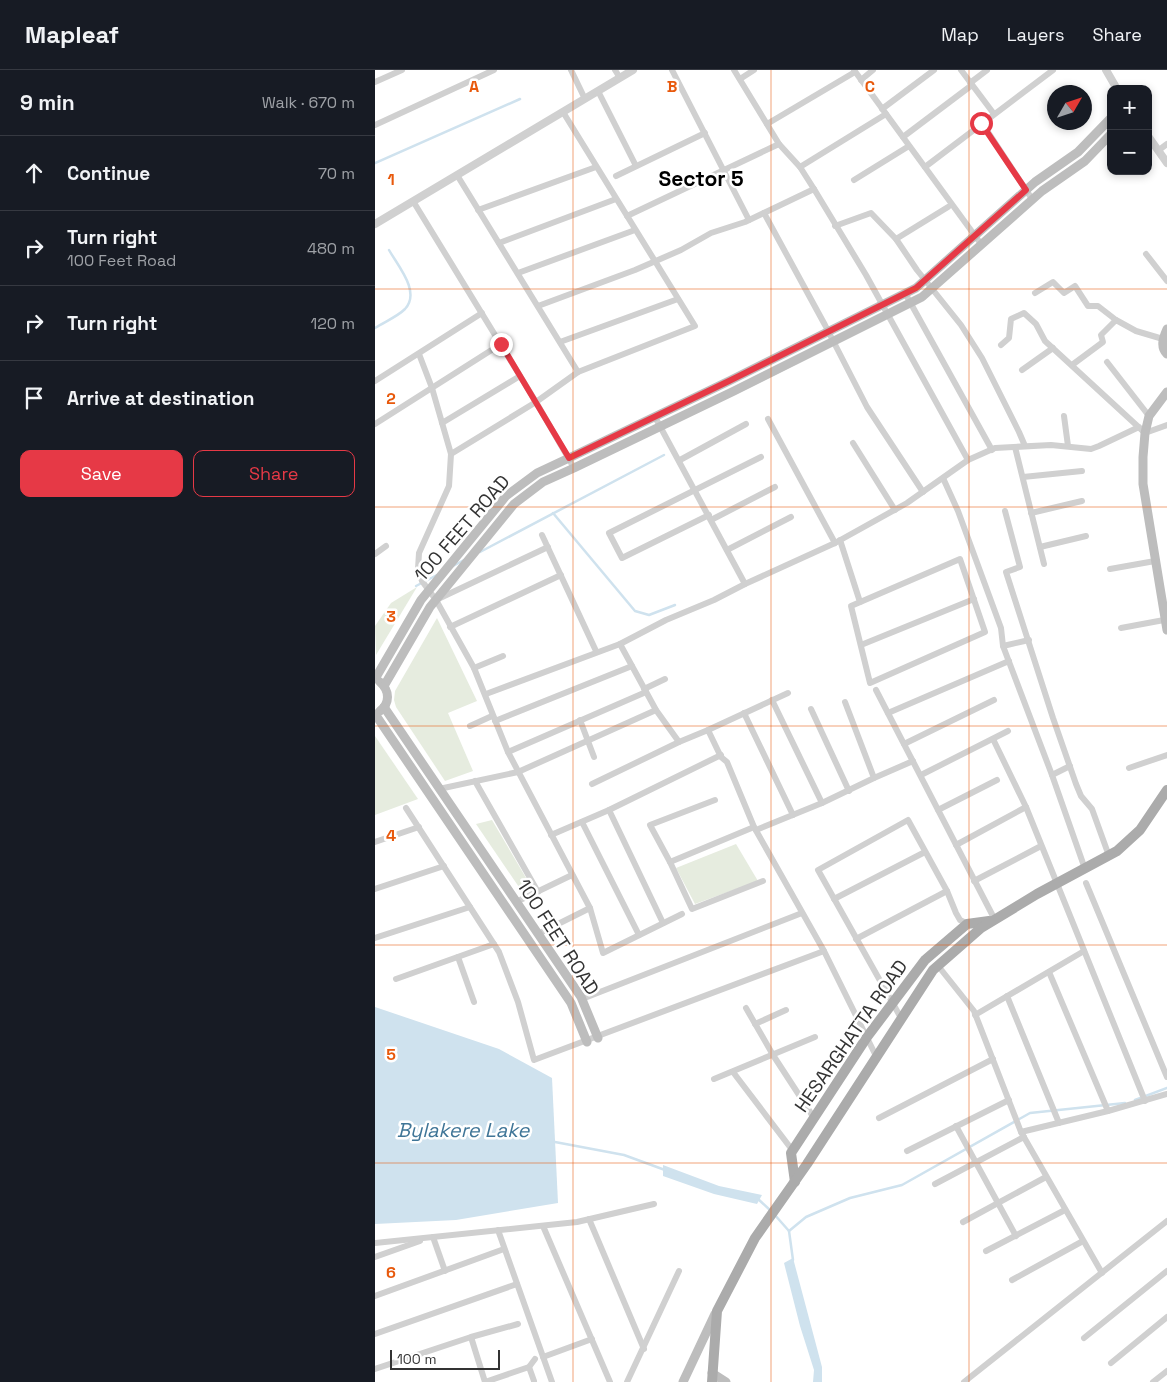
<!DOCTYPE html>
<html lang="en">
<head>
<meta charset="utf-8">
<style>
	body { margin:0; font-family:"Space Grotesk",sans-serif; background:#242831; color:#f1f3f6 }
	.controls { position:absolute; right:15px; top:15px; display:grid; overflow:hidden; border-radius:10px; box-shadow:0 2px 8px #0003 }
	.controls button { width:45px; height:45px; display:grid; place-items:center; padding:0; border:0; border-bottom:1px solid #363941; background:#171b24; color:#f1f3f6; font:25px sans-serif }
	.compass { position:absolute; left:672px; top:15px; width:45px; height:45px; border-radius:50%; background:#171b24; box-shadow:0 2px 8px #0003; rotate:51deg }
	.scale { position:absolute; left:15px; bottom:12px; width:110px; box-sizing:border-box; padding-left:5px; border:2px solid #333; border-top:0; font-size:14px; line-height:18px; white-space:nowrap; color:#333; -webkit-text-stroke:4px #fff; paint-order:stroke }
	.stop { position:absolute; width:15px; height:15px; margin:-11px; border:4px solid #e63946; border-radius:50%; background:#fff }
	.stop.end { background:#e63946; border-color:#fff; box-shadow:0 1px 5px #0008 }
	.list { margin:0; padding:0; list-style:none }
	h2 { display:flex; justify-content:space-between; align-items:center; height:65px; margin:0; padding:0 20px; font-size:21px }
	h2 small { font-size:16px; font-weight:400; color:#9ea1a6 }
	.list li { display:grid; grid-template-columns:32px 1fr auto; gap:15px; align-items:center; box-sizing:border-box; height:75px; padding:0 20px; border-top:1px solid #363941 }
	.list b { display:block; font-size:19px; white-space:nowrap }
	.list p { margin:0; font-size:16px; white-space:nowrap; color:#9ea1a6 }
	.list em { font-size:16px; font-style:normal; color:#9ea1a6 }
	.actions { display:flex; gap:10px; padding:15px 20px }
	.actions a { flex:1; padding:11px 0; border:1px solid #e63946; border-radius:10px; text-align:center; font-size:18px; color:#e63946 }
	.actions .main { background:#e63946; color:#fff }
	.icon { flex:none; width:28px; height:28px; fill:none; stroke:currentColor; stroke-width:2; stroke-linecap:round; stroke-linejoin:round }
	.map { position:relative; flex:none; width:792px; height:1312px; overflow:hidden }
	header { display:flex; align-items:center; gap:30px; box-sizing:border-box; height:70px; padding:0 25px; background:#171b24; border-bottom:1px solid #363941 }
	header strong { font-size:24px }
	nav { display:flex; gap:28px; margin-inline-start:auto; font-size:18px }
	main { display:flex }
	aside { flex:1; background:#171b24 }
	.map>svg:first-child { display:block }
	.green { fill:#e6ecdf }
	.water { fill:#cfe2ee }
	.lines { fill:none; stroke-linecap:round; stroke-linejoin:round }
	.stream { stroke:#cfe2ee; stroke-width:2.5 }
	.minor { stroke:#d0d0d0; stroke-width:6 }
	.tertiary { stroke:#d0d0d0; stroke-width:8 }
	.secondary { stroke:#bdbdbd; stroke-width:9 }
	.primary { stroke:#ababab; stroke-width:10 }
	.route { stroke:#e63946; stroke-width:6 }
	.grid { fill:none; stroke:#e8590c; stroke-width:1; stroke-opacity:0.55 }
	.labels { text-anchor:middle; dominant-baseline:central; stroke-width:5; stroke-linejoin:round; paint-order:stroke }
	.street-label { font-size:19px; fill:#333; stroke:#fff }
	.water-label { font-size:20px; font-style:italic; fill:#3f7597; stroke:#fff }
	.quarter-label { font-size:21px; font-weight:bold; fill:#000; stroke:#fff }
	.grid-label { font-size:16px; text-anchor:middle; font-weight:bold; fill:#e8590c; stroke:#fff; stroke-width:5; stroke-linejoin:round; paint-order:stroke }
</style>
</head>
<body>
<header>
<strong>Mapleaf</strong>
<nav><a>Map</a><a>Layers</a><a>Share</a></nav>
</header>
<main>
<aside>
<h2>9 min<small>Walk · 670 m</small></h2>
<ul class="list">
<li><svg class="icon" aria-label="ahead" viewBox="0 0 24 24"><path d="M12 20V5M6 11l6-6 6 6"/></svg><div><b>Continue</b></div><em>70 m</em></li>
<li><svg class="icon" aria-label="right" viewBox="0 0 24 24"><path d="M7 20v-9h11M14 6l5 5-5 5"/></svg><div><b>Turn right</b><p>100 Feet Road</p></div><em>480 m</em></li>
<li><svg class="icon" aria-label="right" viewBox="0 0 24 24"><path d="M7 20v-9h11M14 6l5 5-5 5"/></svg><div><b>Turn right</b></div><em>120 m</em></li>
<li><svg class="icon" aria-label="arrive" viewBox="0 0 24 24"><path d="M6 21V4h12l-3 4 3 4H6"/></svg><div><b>Arrive at destination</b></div></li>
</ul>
<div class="actions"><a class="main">Save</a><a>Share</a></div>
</aside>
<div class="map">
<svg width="792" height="1312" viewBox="0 0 792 1312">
	<rect width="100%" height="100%" fill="#fff"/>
	<g class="green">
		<path d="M42,517L1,585L0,556L16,533Z"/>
		<path d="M62,548L102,631L73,643L98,701L70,711L21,637L19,630L20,621Z"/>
		<path d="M0,666L43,729L0,745Z"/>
		<path d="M117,750L157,818L148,823L101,754Z"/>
		<path d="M361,774L383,811L320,834L301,798Z"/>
	</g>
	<g class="water">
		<path d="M0,937L124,979L177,1008L183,1133L81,1150L0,1154Z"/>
		<path d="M288,1095L344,1116L387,1125L382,1134L339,1124L288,1106Z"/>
		<path d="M418,1188L447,1297V1312H438L439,1300L425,1256L409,1193Z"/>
	</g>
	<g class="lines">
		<g class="stream">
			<path d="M0,93L145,29"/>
			<path d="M0,258C9,252 22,247 30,239C46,222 23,196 14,180"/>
			<path d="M178,443L260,541L274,545L300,535"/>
			<path d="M105,482L289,385"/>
			<path d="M78,496L89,490"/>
			<path d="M41,516L62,505"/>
			<path d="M760,1030L792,1018"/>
			<path d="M180,1072L249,1085L290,1100"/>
			<path d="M383,1129L395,1140"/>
			<path d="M399,1144L414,1161L418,1190"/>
			<path d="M414,1161L431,1147L475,1128L527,1115L655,1043L750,1033"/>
		</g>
		<g class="minor">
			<path d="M196,0L210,29"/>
			<path d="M240,0L245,8"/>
			<path d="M297,0L374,150"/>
			<path d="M359,0L404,74L425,97L439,119L491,205L593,390"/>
			<path d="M479,0L606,174"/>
			<path d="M586,0L619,44"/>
			<path d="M365,9L379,0"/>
			<path d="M486,10L498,0"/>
			<path d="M0,12L27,0"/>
			<path d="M595,13L612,0"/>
			<path d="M223,21L261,96"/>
			<path d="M507,39L559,0"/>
			<path d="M607,53L657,129"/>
			<path d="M392,54L480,2"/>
			<path d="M0,55L119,0"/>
			<path d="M528,67L597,15"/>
			<path d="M784,80L792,74"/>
			<path d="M425,97L511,44"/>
			<path d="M550,97L678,0"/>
			<path d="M82,105L203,302"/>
			<path d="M241,106L330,63"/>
			<path d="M479,110L534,76"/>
			<path d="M38,131L161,332L199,398"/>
			<path d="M103,140L221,97"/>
			<path d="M389,143L450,255L492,337L548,422"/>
			<path d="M252,146L404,74"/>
			<path d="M460,156L496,143L521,169L542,200L586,255L607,288L644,362L650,376"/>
			<path d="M521,169L573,137"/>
			<path d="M124,173L241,129"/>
			<path d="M771,184L792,211"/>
			<path d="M143,203L260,160"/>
			<path d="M530,223L617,380"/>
			<path d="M660,223L678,212L689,223L700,216L713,236H723L741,250"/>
			<path d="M163,236L260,200L306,180L336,163L370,152L439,119"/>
			<path d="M185,272L303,229"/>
			<path d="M626,275L634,268L636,249L649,243L661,254L670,271L770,363L792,355"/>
			<path d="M44,284L57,318L76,384L161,332L203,302L320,256L188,42"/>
			<path d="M732,292L774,346"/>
			<path d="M697,295L728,272L726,265L741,250L761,261L788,269"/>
			<path d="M647,300L678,278"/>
			<path d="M0,311L107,243"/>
			<path d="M689,346L693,376"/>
			<path d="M280,347L370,514"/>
			<path d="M393,349L460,473"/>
			<path d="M67,353L145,306"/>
			<path d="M0,354L126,274"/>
			<path d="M478,373L520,440"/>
			<path d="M640,377L669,494"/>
			<path d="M76,384L74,416L44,483L43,499L47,511L61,530L99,598L133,682L215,838L228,883L307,844"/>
			<path d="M305,390L371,354"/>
			<path d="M648,407L707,401"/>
			<path d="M568,408L583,441L626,558L628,576L677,705L710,799"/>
			<path d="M630,441L645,497L631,502L678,648L701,714L706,726L717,739L734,786"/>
			<path d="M656,443L707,431"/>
			<path d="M334,445L247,488L234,463L386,387"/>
			<path d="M336,450L400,417"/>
			<path d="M167,465L221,581"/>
			<path d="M465,470L485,532"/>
			<path d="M665,477L711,466"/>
			<path d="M352,480L416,447"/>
			<path d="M0,484L11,476"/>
			<path d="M585,489L610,562L495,613L476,536Z"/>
			<path d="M735,499L780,491"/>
			<path d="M63,529L173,477"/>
			<path d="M75,557L186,505"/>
			<path d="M746,558L789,550"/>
			<path d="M245,574L281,640L304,672L333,660L346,687L352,692L379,757L449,881L501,986"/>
			<path d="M486,575L599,529"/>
			<path d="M628,576L654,570"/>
			<path d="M99,598L128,586"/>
			<path d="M269,619L290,609"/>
			<path d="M501,620L620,850"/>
			<path d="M111,624L245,574L291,550L339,530L370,514L460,473L532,433L593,390L620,378L676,375L716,379L724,376L764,357"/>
			<path d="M397,630L447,733"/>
			<path d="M470,632L499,708"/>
			<path d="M436,639L474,721"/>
			<path d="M369,643L418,745"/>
			<path d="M513,643L634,591"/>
			<path d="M205,650L219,687"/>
			<path d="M120,651L257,596"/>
			<path d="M95,656L117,646"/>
			<path d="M333,660L413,623"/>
			<path d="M618,669L651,737L770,1031"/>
			<path d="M529,674L619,630"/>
			<path d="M133,682L271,622"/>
			<path d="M754,698L792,685"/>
			<path d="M546,705L633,661"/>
			<path d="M677,705L695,696"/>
			<path d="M100,711L163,822"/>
			<path d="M217,714L304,672"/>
			<path d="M64,719L143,702L281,640"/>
			<path d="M340,730L275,755L295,792L379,757"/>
			<path d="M31,738L124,882L143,932L159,990L449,881"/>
			<path d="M234,740L288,853"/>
			<path d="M563,740L622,710"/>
			<path d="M207,752L264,865"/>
			<path d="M381,760L447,733L499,708L538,691"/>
			<path d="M176,765L234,740L346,685"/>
			<path d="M0,772L44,757"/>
			<path d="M581,775L651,737"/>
			<path d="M295,792L317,839L388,811"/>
			<path d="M599,811L666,776"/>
			<path d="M711,813L792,1007"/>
			<path d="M0,819L69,796"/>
			<path d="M459,829L550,782"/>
			<path d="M141,832L197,805"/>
			<path d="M163,864L215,838"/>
			<path d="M0,868L95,837"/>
			<path d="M481,869L572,821"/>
			<path d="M83,887L99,932"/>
			<path d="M564,897L599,941L646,1062L727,1203"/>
			<path d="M674,902L733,1041"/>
			<path d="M21,909L119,874"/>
			<path d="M632,926L684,1053"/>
			<path d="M207,929L427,843"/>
			<path d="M371,938L398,985L439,1048"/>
			<path d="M600,945L709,881"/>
			<path d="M526,948L443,800L533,750L572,821L581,843L585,850L593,854"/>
			<path d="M380,954L411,940"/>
			<path d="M358,1002L418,1081"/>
			<path d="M339,1009L440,967"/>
			<path d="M504,1048L618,989"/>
			<path d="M581,1056L641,1166"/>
			<path d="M646,1062L733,1041L792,1024"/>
			<path d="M532,1081L634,1030"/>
			<path d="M560,1114L649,1067"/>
			<path d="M214,1149L269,1279"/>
			<path d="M588,1152L671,1107"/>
			<path d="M168,1156L235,1312"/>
			<path d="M123,1160L177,1312"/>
			<path d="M58,1167L70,1201"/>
			<path d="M0,1173L202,1152L279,1134"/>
			<path d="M611,1181L690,1140"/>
			<path d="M0,1187L45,1171"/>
			<path d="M637,1210L708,1171"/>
			<path d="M0,1226L129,1179"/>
			<path d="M0,1264L142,1214"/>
			<path d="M96,1267L110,1312"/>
			<path d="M709,1268L792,1201"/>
			<path d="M168,1287L217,1269"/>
			<path d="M736,1293L792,1247"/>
			<path d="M154,1297L159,1311"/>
			<path d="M0,1299L96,1267L143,1254"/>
			<path d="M110,1312L154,1297L160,1289"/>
			<path d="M252,1312L304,1201"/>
			<path d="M589,1312L792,1151"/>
			<path d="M778,1312L792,1301"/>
		</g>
		<g class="tertiary">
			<path d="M731,0L742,19"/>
			<path d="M773,66L792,93"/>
			<path d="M0,154L258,0"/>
		</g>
		<g class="secondary">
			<path d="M792,259C788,268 785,277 792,284"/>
			<path d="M792,322L774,346L770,363L768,387V414L792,560"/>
			<path d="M0,609L46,530L131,426L162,403L194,388L354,311L541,218L660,112L703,82L736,48"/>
			<path d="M5,612C15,621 15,633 5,641"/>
			<path d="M9,616L55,537L139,434L168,412L199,398L359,321L547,227L667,121L710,91L736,64"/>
			<path d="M9,637L206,927L223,968"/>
			<path d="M0,644L196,933L212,972"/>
			<path d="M337,1303L351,1312"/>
			<path d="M308,1312L340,1244"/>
		</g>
		<g class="primary">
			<path d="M420,1112L416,1083L492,967L550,890L592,854L614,851"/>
			<path d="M337,1312L342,1241L380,1168L432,1094L558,900L606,858L662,824L742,781L765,760L792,720"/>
		</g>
	</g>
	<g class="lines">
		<path class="route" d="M126,274L194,388L354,311L541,218L651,120L606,53"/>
	</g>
	<path class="grid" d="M198,0V1312M396,0V1312M594,0V1312M0,219H792M0,437H792M0,656H792M0,875H792M0,1093H792"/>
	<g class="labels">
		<g class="street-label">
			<text transform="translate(87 458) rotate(-49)">100 FEET ROAD</text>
			<text transform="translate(183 867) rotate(57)">100 FEET ROAD</text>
			<text transform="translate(476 966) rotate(-55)">HESARGHATTA ROAD</text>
		</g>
		<g class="water-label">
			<text x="88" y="1060">Bylakere Lake</text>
		</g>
		<g class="quarter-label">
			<text x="326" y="108">Sector 5</text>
		</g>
	</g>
	<g class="grid-label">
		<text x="99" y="22">A</text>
		<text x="297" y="22">B</text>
		<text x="495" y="22">C</text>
		<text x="16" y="115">1</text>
		<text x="16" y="334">2</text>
		<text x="16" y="552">3</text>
		<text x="16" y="771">4</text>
		<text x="16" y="990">5</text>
		<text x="16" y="1208">6</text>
	</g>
</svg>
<div class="controls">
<button>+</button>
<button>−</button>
</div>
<svg class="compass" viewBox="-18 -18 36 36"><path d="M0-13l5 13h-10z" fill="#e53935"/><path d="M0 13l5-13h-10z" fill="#9ea1a6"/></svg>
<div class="scale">100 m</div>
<div class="stop" style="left:606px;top:53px"></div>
<div class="stop end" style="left:126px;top:274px"></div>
</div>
</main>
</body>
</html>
